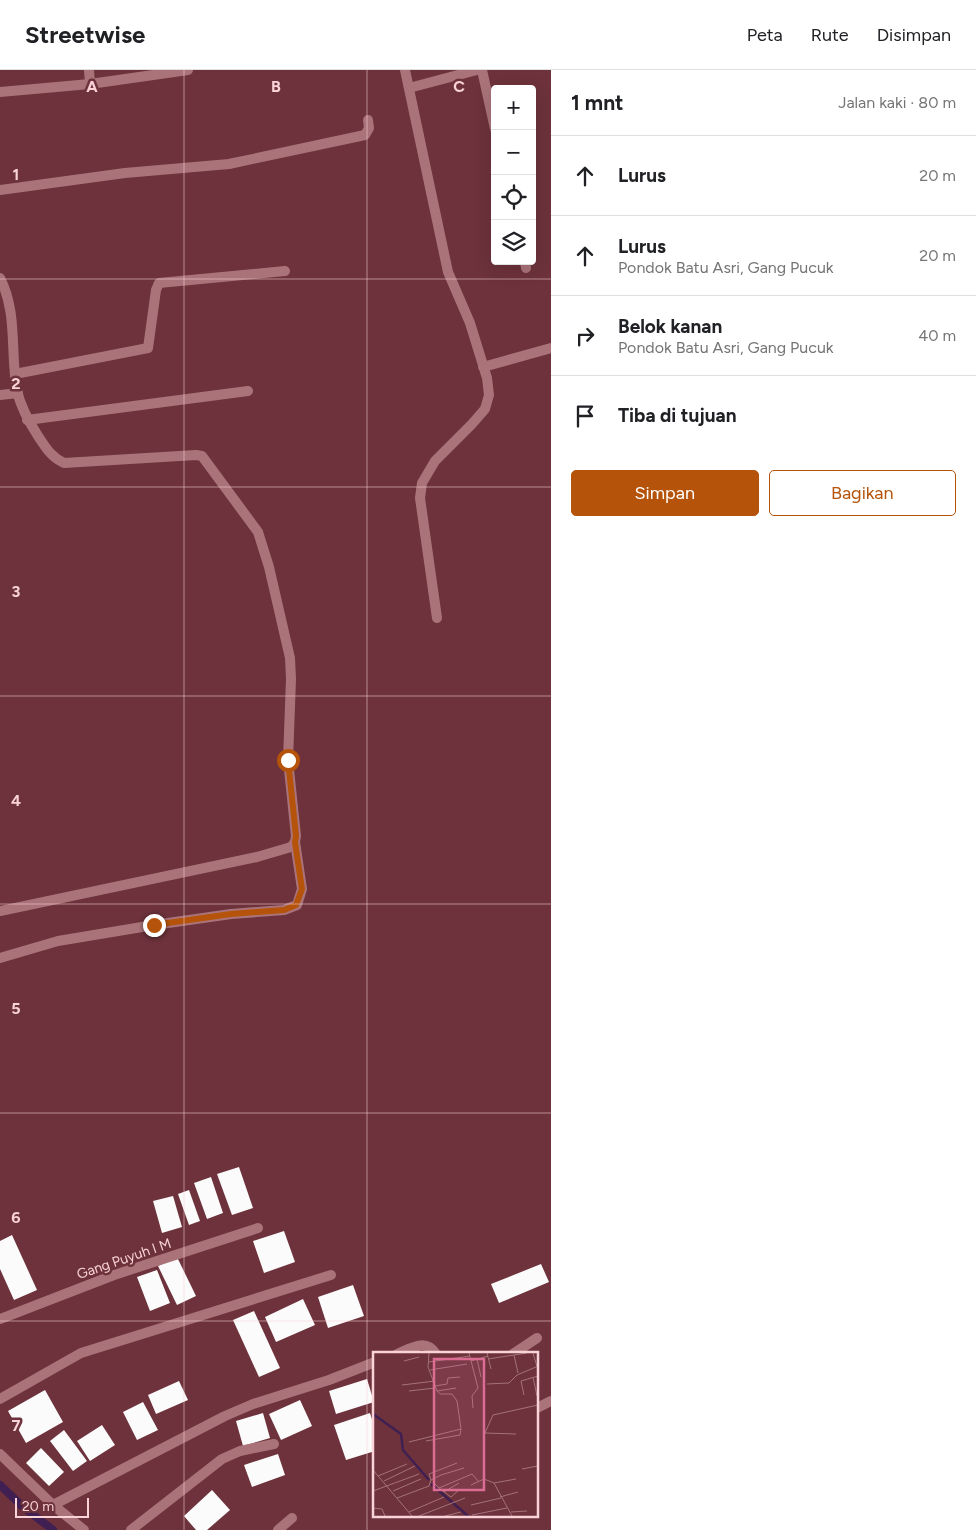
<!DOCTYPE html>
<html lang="id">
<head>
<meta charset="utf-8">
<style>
	body { margin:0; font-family:Figtree,sans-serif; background:#f2f2f2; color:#202124 }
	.controls { position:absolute; right:15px; top:15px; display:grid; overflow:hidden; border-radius:5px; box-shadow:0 5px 20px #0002 }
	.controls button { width:45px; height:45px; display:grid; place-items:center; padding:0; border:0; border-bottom:1px solid #e0e0e0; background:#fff; color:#202124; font:25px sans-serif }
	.scale { position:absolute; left:15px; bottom:12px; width:74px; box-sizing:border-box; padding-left:5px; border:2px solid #f9d3d7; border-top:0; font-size:14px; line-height:18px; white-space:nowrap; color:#f9d3d7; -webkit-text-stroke:4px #6d323b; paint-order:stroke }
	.stop { position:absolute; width:15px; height:15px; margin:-11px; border:4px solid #b45309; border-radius:50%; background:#fff }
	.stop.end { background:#b45309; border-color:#fff; box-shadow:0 1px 5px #0008 }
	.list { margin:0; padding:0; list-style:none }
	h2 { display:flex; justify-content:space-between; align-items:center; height:65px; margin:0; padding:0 20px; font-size:21px }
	h2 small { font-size:16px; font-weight:400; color:#757577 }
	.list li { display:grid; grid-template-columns:32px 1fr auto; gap:15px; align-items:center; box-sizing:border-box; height:80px; padding:0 20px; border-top:1px solid #e0e0e0 }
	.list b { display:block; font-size:19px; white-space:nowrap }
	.list p { margin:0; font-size:16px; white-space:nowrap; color:#757577 }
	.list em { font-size:16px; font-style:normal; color:#757577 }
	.actions { display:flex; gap:10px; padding:15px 20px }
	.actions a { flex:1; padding:11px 0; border:1px solid #b45309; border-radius:5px; text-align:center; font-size:18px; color:#b45309 }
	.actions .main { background:#b45309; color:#fff }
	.icon { flex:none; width:28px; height:28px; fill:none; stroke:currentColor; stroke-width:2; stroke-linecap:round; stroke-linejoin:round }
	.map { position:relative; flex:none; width:551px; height:1460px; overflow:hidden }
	header { display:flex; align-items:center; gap:30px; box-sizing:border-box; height:70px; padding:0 25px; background:#fff; border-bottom:1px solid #e0e0e0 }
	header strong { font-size:24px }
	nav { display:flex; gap:28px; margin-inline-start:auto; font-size:18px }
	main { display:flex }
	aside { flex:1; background:#fff }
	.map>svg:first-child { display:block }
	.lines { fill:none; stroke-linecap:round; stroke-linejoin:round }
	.stream { stroke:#401f52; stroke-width:8 }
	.building { fill:#fbfbfb }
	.service { stroke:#aa737a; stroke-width:10 }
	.minor { stroke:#aa737a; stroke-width:10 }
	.route { stroke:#b45309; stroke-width:6 }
	.grid { fill:none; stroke:#f9d3d7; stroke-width:1; stroke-opacity:0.55 }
	.labels { text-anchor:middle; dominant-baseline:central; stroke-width:5; stroke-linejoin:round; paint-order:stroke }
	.street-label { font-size:14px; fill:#f9d3d7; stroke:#6d323b }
	.inset-river { fill:none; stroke:#401f52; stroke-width:2.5 }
	.inset-road { fill:none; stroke:#a57279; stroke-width:1 }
	.view { fill:#db6c93; fill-opacity:0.15; stroke:#db6c93; stroke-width:2.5 }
	.inset-edge { fill:none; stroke:#f9d3d7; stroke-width:2.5 }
	.grid-label { font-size:16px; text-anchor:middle; font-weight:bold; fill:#f9d3d7; stroke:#6d323b; stroke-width:5; stroke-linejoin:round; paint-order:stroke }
</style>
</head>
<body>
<header>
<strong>Streetwise</strong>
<nav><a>Peta</a><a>Rute</a><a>Disimpan</a></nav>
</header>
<main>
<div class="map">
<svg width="551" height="1460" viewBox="0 0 551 1460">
	<rect width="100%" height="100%" fill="#6d323b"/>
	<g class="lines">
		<path class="stream" d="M0,1415L23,1437L53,1460"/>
	</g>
	<g class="building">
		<path d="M239,1097L253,1138L232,1145L217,1104Z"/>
		<path d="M211,1107L223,1143L207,1149L194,1113Z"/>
		<path d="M189,1120L200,1151L189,1155L178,1124Z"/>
		<path d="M173,1126L182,1157L162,1163L153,1131Z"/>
		<path d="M284,1161L295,1192L264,1203L253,1171Z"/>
		<path d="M12,1165L37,1220L14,1230L0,1199V1171Z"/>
		<path d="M177,1187L196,1226L177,1235L158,1196Z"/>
		<path d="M541,1194L549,1212L499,1233L491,1214Z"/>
		<path d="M157,1200L170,1233L150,1241L137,1207Z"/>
		<path d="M353,1215L364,1246L328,1258L318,1227Z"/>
		<path d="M303,1229L315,1255L276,1272L265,1247Z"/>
		<path d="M254,1241L280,1298L259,1307L233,1250Z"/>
		<path d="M367,1309L374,1332L336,1344L329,1321Z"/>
		<path d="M179,1311L188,1330L156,1344L148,1325Z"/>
		<path d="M45,1320L63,1352L26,1373L8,1341Z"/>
		<path d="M300,1330L312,1356L281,1370L269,1344Z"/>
		<path d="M143,1332L158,1360L137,1370L123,1342Z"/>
		<path d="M263,1343L270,1368L243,1376L236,1351Z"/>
		<path d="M370,1343L375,1359V1381L346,1390L334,1355Z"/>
		<path d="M102,1355L115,1375L90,1391L77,1371Z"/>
		<path d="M64,1360L87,1391L73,1401L50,1371Z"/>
		<path d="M41,1378L64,1402L49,1416L26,1393Z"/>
		<path d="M278,1384L285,1405L252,1417L244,1395Z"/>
		<path d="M212,1420L230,1440L207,1460H196L184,1446Z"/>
	</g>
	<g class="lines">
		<path class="service" d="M89,0L90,14"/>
		<g class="minor">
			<path d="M405,0L448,202L470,253L487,308L489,325L485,339L472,354L435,391L422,413L420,428L437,548"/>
			<path d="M482,0L495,59"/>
			<path d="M409,18L477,0"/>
			<path d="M0,22L90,14L188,0"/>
			<path d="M0,120L125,103L229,94L365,65L369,58L368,50"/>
			<path d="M525,191L526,198"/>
			<path d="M0,208C18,243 10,283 17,321C21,338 29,352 38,366C46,378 51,387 64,393L196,385L202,386L258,462L269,497L290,588L291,609L288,690L296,766L295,772L291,777L257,787L0,841"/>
			<path d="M483,297L551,278"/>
			<path d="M15,304L148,278L156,220L159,213L285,201"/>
			<path d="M0,325L18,323"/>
			<path d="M27,350L248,321"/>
			<path d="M0,888L58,871L154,855L231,844L284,840L297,835L302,819L295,772"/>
			<path d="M0,1249L114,1205L258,1158"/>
			<path d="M397,1284C411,1278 426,1268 436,1284"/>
			<path d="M513,1284L537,1268"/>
			<path d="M0,1329L81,1283L331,1205"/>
			<path d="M537,1338L551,1331"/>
			<path d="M0,1384L53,1435L225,1346L253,1334L329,1310L375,1292"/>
			<path d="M53,1435L84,1460"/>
			<path d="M131,1460L222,1389L240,1381L274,1374"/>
			<path d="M278,1460L292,1448"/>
		</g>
	</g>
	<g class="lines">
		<path class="route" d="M154,855L231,844L284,840L296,835L302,819L295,772L296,766L288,690"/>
	</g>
	<path class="grid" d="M184,0V1460M367,0V1460M0,209H551M0,417H551M0,626H551M0,834H551M0,1043H551M0,1251H551"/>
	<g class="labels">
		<g class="street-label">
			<text transform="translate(124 1189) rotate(-19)">Gang Puyuh I M</text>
		</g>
	</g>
	<g transform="translate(373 1282)">
		<rect width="165" height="165" fill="#6d323b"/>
		<path class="inset-river" d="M0,62L28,82L30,98L56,128M58,132L95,164"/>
		<path class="inset-road" d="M96,1L105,36L99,44L100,56M114,1L118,17M160,1L165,18M141,3L145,21M104,7L108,25M115,7L154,1M31,9L46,5M98,9L115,4M56,10L97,4M57,18L94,12M160,25L164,44M114,32L136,31L144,23L163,15M29,33L62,29M62,34L74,32L75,26L87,25M36,39L62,36M64,39L83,36M151,43L148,29L165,24M143,82L112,81L120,63L165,53M53,89L87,83L88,77M36,90L88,77L84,49L79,42H67L64,39L55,15L56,1M149,117L165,114M0,118L39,164M5,124L34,112M58,128L56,122L84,111M11,129L42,114M60,130L66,136L99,122L106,130M121,131L143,127M98,133L111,127L121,131L139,164M66,136L78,145L87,137M0,139L46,122M20,139L48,127M71,140L86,131M127,145L145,140M24,146L56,134L58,128L68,123L91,116M98,153L128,146M0,156L9,157L12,164M36,160L71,145M138,160L154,159M99,163L134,156M46,164L92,146M72,164L88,160"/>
		<path class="view" d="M61,7H111V138H61Z"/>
		<rect width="165" height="165" class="inset-edge"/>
	</g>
	<g class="grid-label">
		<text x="92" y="22">A</text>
		<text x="276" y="22">B</text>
		<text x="459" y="22">C</text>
		<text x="16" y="110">1</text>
		<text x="16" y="319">2</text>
		<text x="16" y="527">3</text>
		<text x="16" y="736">4</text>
		<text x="16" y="944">5</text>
		<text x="16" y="1153">6</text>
		<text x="16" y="1361">7</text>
	</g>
</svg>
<div class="controls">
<button>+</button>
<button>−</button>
<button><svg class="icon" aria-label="locate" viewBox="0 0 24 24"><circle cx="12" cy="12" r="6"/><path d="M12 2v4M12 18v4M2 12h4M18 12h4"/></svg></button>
<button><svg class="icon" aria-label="layers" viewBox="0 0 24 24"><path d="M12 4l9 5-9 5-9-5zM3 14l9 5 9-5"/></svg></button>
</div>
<div class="scale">20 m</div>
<div class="stop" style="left:288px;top:690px"></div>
<div class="stop end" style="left:154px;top:855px"></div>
</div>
<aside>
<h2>1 mnt<small>Jalan kaki · 80 m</small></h2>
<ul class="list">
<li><svg class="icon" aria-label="ahead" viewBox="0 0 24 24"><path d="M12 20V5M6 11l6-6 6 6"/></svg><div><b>Lurus</b></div><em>20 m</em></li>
<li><svg class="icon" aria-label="ahead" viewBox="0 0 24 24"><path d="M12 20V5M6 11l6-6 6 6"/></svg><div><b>Lurus</b><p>Pondok Batu Asri, Gang Pucuk</p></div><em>20 m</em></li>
<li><svg class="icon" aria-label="right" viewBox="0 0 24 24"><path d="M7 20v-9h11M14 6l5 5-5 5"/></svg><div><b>Belok kanan</b><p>Pondok Batu Asri, Gang Pucuk</p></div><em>40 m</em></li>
<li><svg class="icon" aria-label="arrive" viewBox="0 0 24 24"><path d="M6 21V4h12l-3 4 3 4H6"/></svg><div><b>Tiba di tujuan</b></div></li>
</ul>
<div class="actions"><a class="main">Simpan</a><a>Bagikan</a></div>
</aside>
</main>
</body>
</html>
